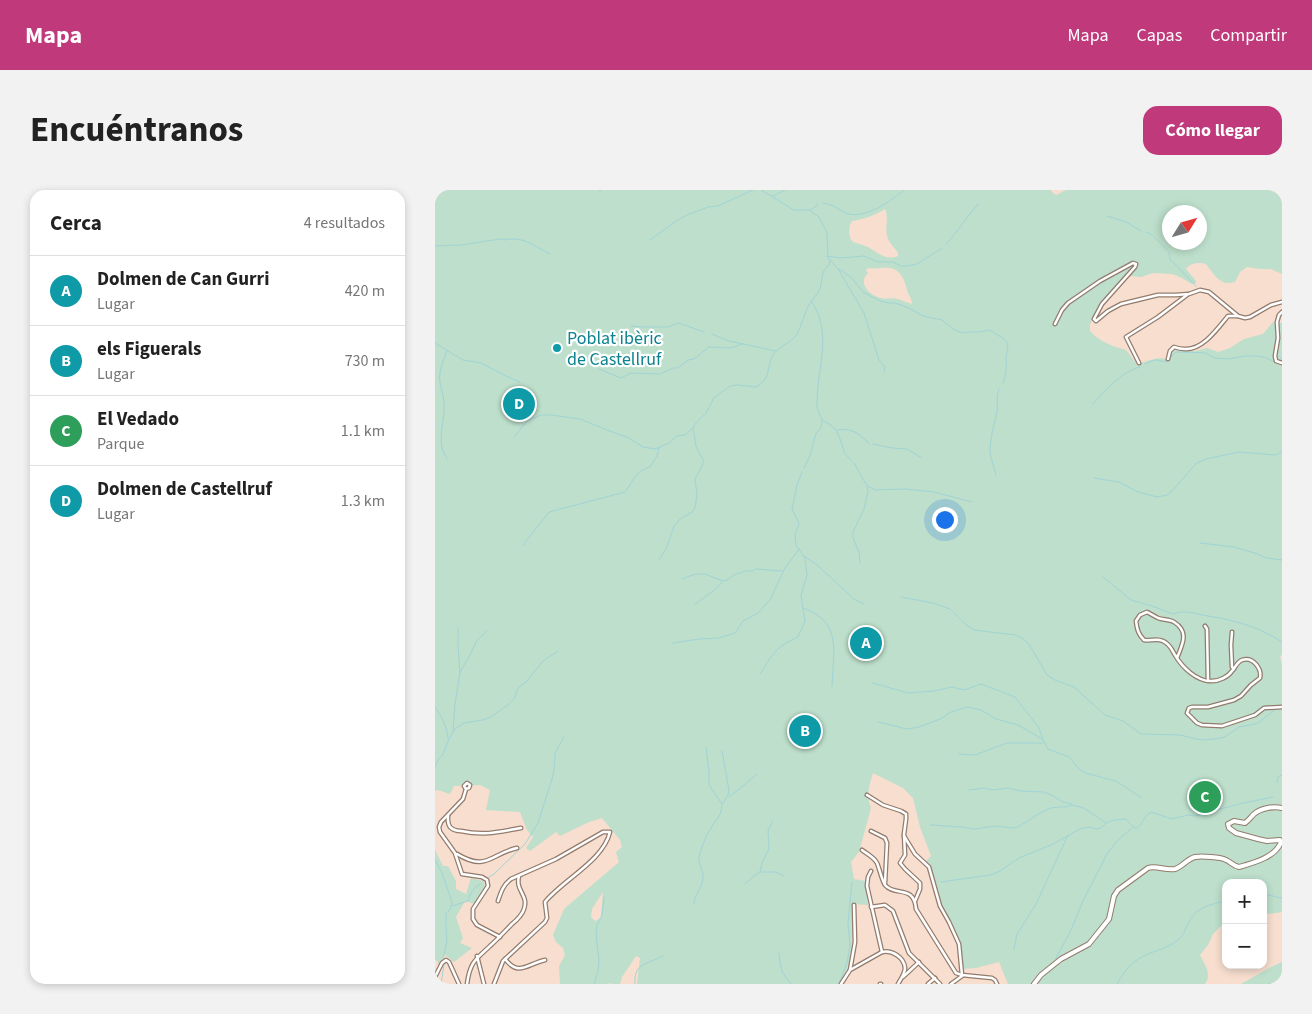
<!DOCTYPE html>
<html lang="es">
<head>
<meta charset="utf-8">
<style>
	body { margin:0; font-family:"Source Sans 3",sans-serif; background:#f2f2f2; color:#222 }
	.controls { position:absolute; right:15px; bottom:15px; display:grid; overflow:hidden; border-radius:10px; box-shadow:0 2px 8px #0003 }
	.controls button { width:45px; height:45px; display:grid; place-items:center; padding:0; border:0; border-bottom:1px solid #e0e0e0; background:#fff; color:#222; font:25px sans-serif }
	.compass { position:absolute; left:727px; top:15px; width:45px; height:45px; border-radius:50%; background:#fff; box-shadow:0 2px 8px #0003; rotate:53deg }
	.you { position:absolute; left:509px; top:329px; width:18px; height:18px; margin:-12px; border:4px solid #fff; border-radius:50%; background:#1a73e8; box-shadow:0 0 0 8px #1a73e833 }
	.badge { display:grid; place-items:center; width:32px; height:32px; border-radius:50%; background:#bf397b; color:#fff; font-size:16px; font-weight:700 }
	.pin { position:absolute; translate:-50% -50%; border:2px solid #fff; box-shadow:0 1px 5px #0006 }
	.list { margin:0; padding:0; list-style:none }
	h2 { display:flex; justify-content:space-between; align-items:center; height:65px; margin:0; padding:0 20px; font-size:21px }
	h2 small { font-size:16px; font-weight:400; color:#767676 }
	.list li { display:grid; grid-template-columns:32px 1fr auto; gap:15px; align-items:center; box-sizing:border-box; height:70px; padding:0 20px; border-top:1px solid #e0e0e0 }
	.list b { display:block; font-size:19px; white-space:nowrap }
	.list p { margin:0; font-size:16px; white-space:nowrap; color:#767676 }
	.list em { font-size:16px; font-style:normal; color:#767676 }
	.map { position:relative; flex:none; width:847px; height:794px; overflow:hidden; border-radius:15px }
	header { display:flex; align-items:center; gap:30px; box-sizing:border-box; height:70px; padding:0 25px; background:#bf397b; color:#fff }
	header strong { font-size:24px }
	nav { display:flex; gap:28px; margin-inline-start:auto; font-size:18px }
	.intro { display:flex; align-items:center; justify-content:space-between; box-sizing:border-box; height:120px; padding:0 30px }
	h1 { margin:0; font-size:35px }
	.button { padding:12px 22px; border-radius:15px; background:#bf397b; color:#fff; font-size:18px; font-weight:700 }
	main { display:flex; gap:30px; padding:0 30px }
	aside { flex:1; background:#fff; border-radius:15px; box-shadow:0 2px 8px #0003 }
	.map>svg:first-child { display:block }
	.green { fill:#bddfcb; fill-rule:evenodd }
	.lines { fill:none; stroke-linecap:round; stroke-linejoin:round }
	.stream { stroke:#a1d3d7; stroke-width:1 }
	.minor-casing { stroke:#937c6d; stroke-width:5 }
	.secondary-casing { stroke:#937c6d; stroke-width:6 }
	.minor { stroke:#fff; stroke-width:2.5 }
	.secondary { stroke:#fff; stroke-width:4 }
	.culture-dot { fill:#0f9aa8; stroke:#fff; stroke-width:2 }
	.labels { text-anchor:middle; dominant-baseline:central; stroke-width:4.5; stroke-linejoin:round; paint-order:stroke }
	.culture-label { font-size:18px; fill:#0d838f; stroke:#fff; text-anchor:start }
</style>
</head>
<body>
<header>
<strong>Mapa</strong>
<nav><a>Mapa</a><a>Capas</a><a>Compartir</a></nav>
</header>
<div class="intro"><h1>Encuéntranos</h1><a class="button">Cómo llegar</a></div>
<main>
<aside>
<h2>Cerca<small>4 resultados</small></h2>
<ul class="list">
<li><span class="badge" style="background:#0f9aa8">A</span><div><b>Dolmen de Can Gurri</b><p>Lugar</p></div><em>420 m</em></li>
<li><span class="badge" style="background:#0f9aa8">B</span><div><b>els Figuerals</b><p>Lugar</p></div><em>730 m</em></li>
<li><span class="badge" style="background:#2e9e5b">C</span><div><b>El Vedado</b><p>Parque</p></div><em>1.1 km</em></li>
<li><span class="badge" style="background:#0f9aa8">D</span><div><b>Dolmen de Castellruf</b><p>Lugar</p></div><em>1.3 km</em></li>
</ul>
</aside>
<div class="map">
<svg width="847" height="794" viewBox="0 0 847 794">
	<rect width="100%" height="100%" fill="#f7dece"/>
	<g class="green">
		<path d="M0,0H616L617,2L621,5L631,0H847V84L836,79H825L812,77L805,82L800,92C785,97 779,84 771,74C764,72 755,73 751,79L761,91V93L757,94L745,87L737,84L718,83L706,87L696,86L684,93L669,110L655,134V141L660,146L667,151L678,156L691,160L702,174C712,172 721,166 731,169L740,160L760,161L772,158L783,162L795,158L809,149L828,144L838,132L847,133V465L845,466L847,476V722L835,724L828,722V693H791V731L778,744L773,755L765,765C770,775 777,784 770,794H573L564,772L541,778L528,779L524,748L518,739L516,731L508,721L496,676L491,671L496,666L485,637L478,608L468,598L438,583C434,596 431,606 436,618L424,662L416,672L419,689L430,691L433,715L417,714C418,743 419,767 406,794H202L205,768L201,766L187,787L185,794H177L175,793L173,794H125L124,776L130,765L128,758L121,752L118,745L129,719L184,672L181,662L187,657L185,650L167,628L154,632L125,646L121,642L95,661L91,658L98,647L92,640L85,622L51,620L55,600L45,595L19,596L15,604L3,600L0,601ZM450,19C454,26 450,38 452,46C454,53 460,58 463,63V66C450,71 444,63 433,57C429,55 423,54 418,52C413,47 413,37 417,31C429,29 439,26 450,19ZM734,22H764V52H734ZM433,78C448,80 459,72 468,88C470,93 471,95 472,100C473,105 477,108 477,114C472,113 467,110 462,109C457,107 451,110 446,108C435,106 422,93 433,83L431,80ZM168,702L166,728L160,731L156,727L157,719Z"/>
		<path d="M0,660L8,676H13L21,691V699L31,704L36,688L48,691L50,696L40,714L30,711L21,727L28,748L25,753L37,758L19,772L10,765L4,774L0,769Z"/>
		<path d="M847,772V794H806L834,778Z"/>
	</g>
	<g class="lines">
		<g class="stream">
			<path d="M326,0L359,20H374L384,27L392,43L393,68L403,79L429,123L444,170L450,177L449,182"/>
			<path d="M165,2V0"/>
			<path d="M338,6L350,0"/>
			<path d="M388,13C391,14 393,14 396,15C402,17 406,22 413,24C433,28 454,12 469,0"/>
			<path d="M375,20L383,15"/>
			<path d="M672,26L691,32L706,41"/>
			<path d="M711,42L717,45L734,62L735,69L761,96"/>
			<path d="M215,50L241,31L252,25L273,17L283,16L318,0"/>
			<path d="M511,54C523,42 531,27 543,14"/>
			<path d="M0,56L26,55L65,49C70,51 72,49 77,49C90,48 103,58 115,64"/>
			<path d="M392,66L406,68L429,66L443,72H458L466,76H473L482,74L507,58"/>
			<path d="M404,79L417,88L428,102L445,111L454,113H460L474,118L488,126L507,130L518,139L525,142L530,143L534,142H545L555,140C560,144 565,146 569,149C576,155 571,161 571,168C572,177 571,184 568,193"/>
			<path d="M196,136L209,137H233L244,133L269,142"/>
			<path d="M277,144L294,151L341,161"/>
			<path d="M0,153L28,170L46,173L71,186L85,192"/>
			<path d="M735,168L741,162H745L771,163L779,168L793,169L810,166H821L829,167L838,171"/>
			<path d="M844,170L847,168"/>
			<path d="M710,174C714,172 718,170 722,170C726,171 728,172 732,171"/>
			<path d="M164,179L186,188L196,183L225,184L238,178H243L253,170L259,169L274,157L296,158L307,154"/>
			<path d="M658,214C668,202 689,180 705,177"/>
			<path d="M387,230L394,234L401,240L405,249L410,264L417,271"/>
			<path d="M402,240C419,238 422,243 434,253"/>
			<path d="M80,246L92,231L106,225H117L145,229L172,240L194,248L208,257L220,259L234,253L242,246L250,245L258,238"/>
			<path d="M438,254L457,258L472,259L487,268"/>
			<path d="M12,269C10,265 8,261 7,258C4,244 10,228 9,214C9,203 3,194 5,183C6,174 10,168 12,160"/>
			<path d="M419,273L432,296L433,302L429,319L418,342V348L424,362L425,373"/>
			<path d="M369,278L375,266L381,243L386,238C386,236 387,233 387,230C386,225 382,221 382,216C381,181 399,142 376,111"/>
			<path d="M561,285C559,277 556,269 555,262C555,248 559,235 562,222C563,214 561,206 564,199"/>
			<path d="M659,288L684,292L703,302L722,307L732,305L739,299L757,278L762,273L771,269L804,262L840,265L847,262"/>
			<path d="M432,296L441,300L470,299L499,302L537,312"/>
			<path d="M765,353L799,357L823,364L831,368L847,370"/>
			<path d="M88,355L114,322L190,302C197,292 202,280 215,277L222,266L224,258"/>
			<path d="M369,366L381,374L419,409L429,414"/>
			<path d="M224,370L232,357L239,336L245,329L257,322L260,318L262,305L260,289L268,274V269L264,263L261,256L258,238L259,235L271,223L279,208L295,196L302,195L321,197C336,189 331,180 337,167C341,157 356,154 362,144C367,135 369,124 374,115C377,110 383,103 385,99C388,89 385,82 394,75L395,69"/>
			<path d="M668,387L696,410L717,416L738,424C751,419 759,424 773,426C799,430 825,437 847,452"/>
			<path d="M247,389L261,384H270L288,391L292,390L299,385L310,381H318L320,379L347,381"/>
			<path d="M466,407L498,413L515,419L530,434L539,440L581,445L587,448L594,454L612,485L620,490L639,497L670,525L688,531L706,544L745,545L766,550L779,549L790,547L804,537L815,535L823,533L842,518"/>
			<path d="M259,415L282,398L287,392"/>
			<path d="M368,418C408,431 398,463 397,496"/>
			<path d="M23,438V456L25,482"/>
			<path d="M238,453L264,449L284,448L300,443L308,431L323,423L335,410L350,378L364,359"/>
			<path d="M325,484C338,464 340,457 363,447L370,431L366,406L372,385L370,368L361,355L360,345L364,333L357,319L362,295L367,282"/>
			<path d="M438,493L473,503L499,501L517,497L529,500L546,494L580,507L604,538L608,550L613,559L634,567L645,580L654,584L681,591L707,608"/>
			<path d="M0,517C6,525 12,537 13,548"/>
			<path d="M443,532L472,539L484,537L505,529L516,522L533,517L546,520L561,529L583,535L607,549"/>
			<path d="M18,541L20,514L25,482L35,465L42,450L52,441"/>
			<path d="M287,561L294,600L293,605L288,613"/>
			<path d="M524,564L540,565L572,553H608"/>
			<path d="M0,577L3,570L8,564L14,549L20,539L29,533L48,530L56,527L74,514L79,509L83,498L92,491L108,471L123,461"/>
			<path d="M842,592L843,587L847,585"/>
			<path d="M534,600L549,598L557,600L573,598L585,601L609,602L618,606L628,612L637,614"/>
			<path d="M294,607C304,600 312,592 322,584"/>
			<path d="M496,635L526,637L539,639L561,636L577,638L583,637L607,622L616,618L623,617H631L637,615L649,618L671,633"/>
			<path d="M0,670L7,683L17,712L15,720L11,723V739L12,751L8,768"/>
			<path d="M326,682H341L349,686"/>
			<path d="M54,687L59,684L90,654L103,633L117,589L119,580L120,563L129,547"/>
			<path d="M506,692L555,685L565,681L584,668L618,654L645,639L654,637L662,639L666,638L671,633L679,630L691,629L698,637L702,638C708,633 710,625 716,622L737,629L753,625L760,626L804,614L838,607"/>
			<path d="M310,694L320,685L325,682L327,673L334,659L333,641L338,631"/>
			<path d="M828,704L847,708"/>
			<path d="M259,714C259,705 267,698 268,689C269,679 261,672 265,663C268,654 271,645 276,638C282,627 286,628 287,614L274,595V581L271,557"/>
			<path d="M17,716L33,711C35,704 38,698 45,694"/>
			<path d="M579,759L582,744L601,714L633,645"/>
			<path d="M344,763C346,779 345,781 356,794"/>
			<path d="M620,770L636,740L648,711L672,664L681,652L697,638"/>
			<path d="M6,794L9,775"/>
			<path d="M160,794V790L163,782L164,770L161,744L162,735L167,725L169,707"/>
			<path d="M200,794C198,773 213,774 228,766"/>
			<path d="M404,794L412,773L415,756L413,733L417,692"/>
			<path d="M682,794C687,785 693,776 702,770C714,761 731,760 743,750C750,745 750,737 755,730C762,717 777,714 791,711"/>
			<path d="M833,794L847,791"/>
		</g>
		<defs>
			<g id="minor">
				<path d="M847,122L844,125L842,132L843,148L840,166L841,171L847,173"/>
				<path d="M620,134L627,120L633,113L665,91L698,73L701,74L700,77L667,114L659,129L661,131L673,121L686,114L723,105H741L754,104L765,100L774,102L803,126L810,128L815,127L836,115L847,112"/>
				<path d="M733,169L735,161L739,157C742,158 746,159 750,159C768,160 783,138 793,126H802"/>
				<path d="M704,173L691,147L723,127L752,105"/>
				<path d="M770,436L772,439L773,491"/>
				<path d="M797,442L796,455L797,477L799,479"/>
				<path d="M742,468C747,455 755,442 739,432C734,429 728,430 723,428C719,426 716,424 712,422L705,425L701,431C702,439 703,444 709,450C715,451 722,448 728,451C735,454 737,460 740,465C747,477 762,492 777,491C784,491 793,487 797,481C800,478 802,472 807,470C818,466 827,479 825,488L816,495L806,506L799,510L773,517H757L754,518L752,523L762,533L767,535L787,536L820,525L829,518L847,517"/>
				<path d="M31,599L29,596L32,593L35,595L34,598L31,599L28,609L6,632L4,637L5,642L20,663L27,684L47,687L52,690L53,696L38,719V729L42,735L65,747"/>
				<path d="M432,605L448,615L466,621L471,624V629L469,644L470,665L465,673L470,679L485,693V699L480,711"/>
				<path d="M13,625C13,629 12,633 15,637C18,640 22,641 26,641C49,646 64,642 86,638"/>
				<path d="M436,641L450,648L452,653L450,693"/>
				<path d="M469,646L480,664L494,677L505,716L514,732L524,754L527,785"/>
				<path d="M427,660C432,664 439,667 442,673C445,680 446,688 450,695C460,707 479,694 481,719L521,783L527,785L557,788L560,790L562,794"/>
				<path d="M22,664C52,682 55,664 82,658"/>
				<path d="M436,681L433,687L432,696L447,762"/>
				<path d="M436,717L450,715L458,721L474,763L505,794"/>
				<path d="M42,766L49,794"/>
				<path d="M70,769C84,787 92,774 110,770"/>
				<path d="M415,780L420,752L419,715"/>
				<path d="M0,787L7,773L11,770L14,772L24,794"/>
				<path d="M468,787L484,772"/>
				<path d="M32,794C35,772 40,770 55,756C63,749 70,741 77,734C82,730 87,725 89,719C94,705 80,701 84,686"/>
				<path d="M59,794L68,771L110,732L112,728L110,712C129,689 168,671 175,642H168L121,669L76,689C68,695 66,702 63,711"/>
				<path d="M406,794L415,780L447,762C457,760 469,767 470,778C470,783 466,789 463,794"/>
				<path d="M445,794H446"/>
				<path d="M493,794L500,788"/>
				<path d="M516,794L527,786"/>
			</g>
			<path id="secondary" d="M599,794L606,785L626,769L654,754L674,729L679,706L683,700L713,678C721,675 731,681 740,679C747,677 752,669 760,667C766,666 786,667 791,670C796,672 798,676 804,677C818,673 841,667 846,652L845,650L832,651L823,649L801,643L794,638L793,634L799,631L810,633C814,630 816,627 819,624C826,618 839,616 847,618"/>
		</defs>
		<use href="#minor" class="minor-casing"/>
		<use href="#secondary" class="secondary-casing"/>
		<use href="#minor" class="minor"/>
		<use href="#secondary" class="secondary"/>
	</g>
	<circle class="culture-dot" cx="122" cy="158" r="5"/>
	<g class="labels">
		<g class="culture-label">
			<text x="132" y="148">Poblat ibèric<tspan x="132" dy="21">de Castellruf</tspan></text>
		</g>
	</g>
</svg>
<div class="controls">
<button>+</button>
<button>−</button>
</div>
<svg class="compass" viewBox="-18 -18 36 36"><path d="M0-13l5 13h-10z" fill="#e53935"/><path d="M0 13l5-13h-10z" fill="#767676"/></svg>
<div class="you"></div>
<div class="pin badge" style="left:431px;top:453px;background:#0f9aa8">A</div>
<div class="pin badge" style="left:370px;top:541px;background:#0f9aa8">B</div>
<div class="pin badge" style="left:770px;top:607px;background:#2e9e5b">C</div>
<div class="pin badge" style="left:84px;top:214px;background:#0f9aa8">D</div>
</div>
</main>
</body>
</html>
